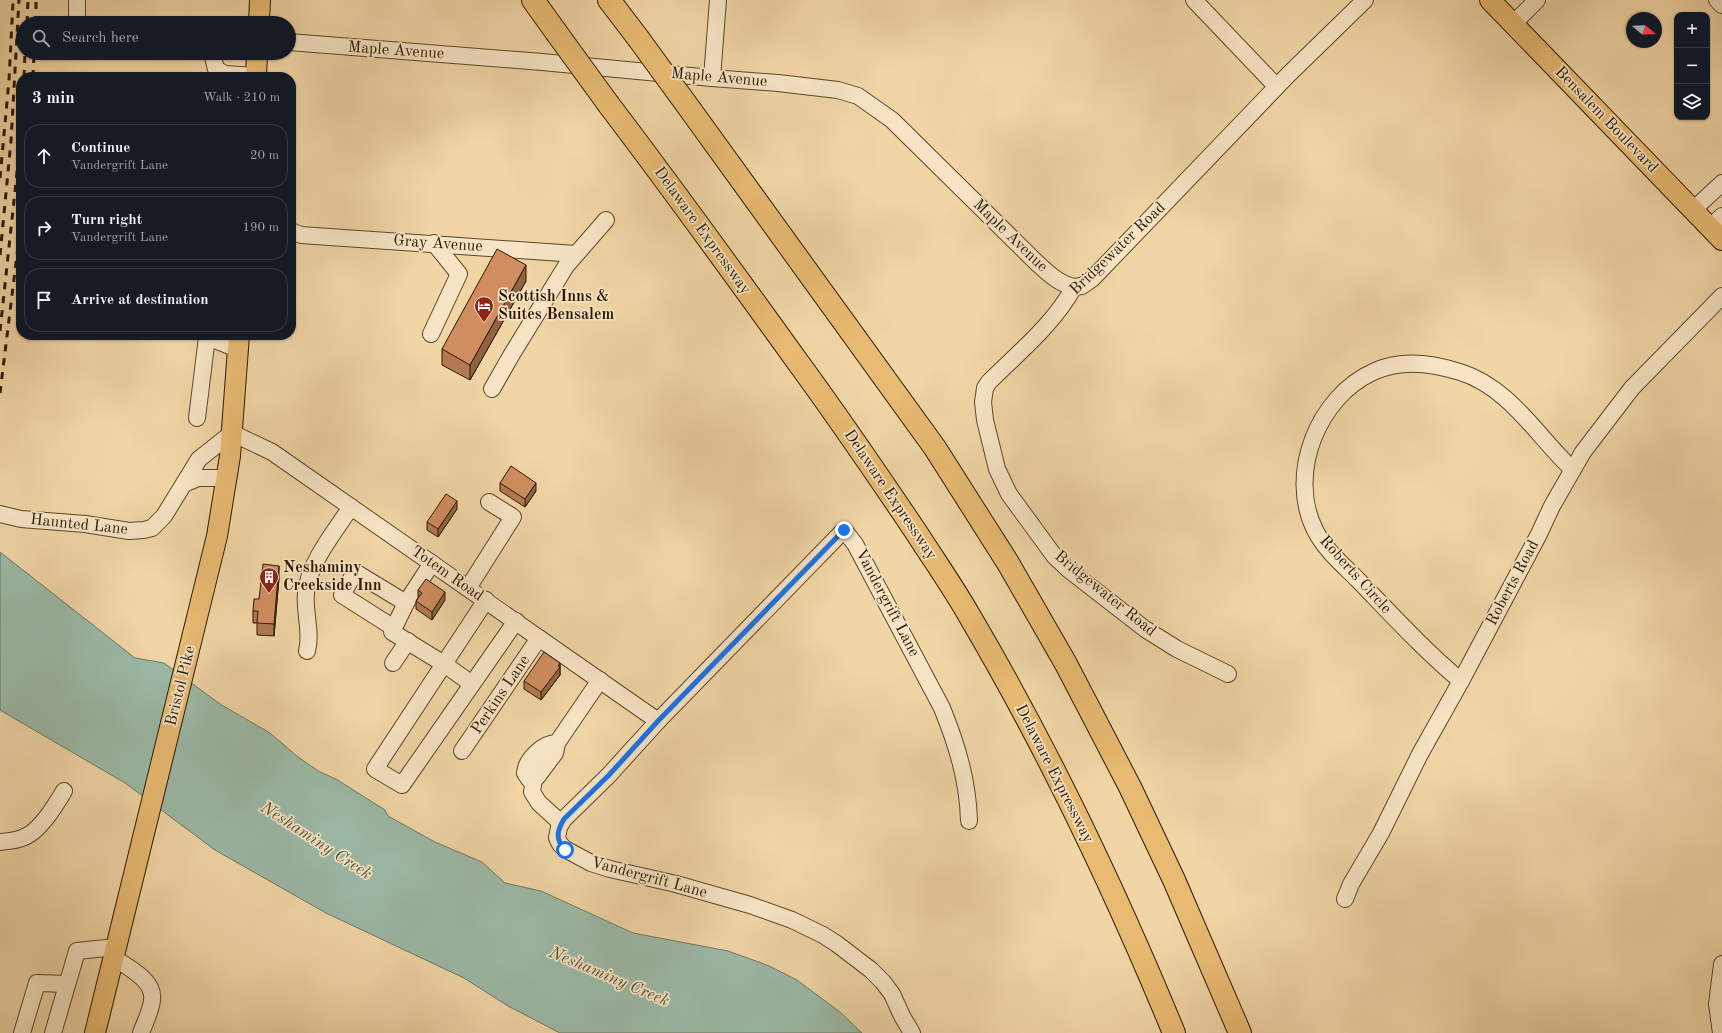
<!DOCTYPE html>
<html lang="en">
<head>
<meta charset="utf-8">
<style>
	body { margin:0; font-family:"Old Standard TT",serif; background:#242831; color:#f1f3f6 }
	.controls { position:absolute; right:12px; top:12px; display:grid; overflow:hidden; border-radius:8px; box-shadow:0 1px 3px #0004 }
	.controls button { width:36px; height:36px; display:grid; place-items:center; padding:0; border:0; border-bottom:1px solid #363941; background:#171b24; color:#f1f3f6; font:20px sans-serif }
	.compass { position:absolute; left:1626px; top:12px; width:36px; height:36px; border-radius:50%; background:#171b24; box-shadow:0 1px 3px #0004; rotate:109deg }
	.stop { position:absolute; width:12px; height:12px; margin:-9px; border:3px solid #1a73e8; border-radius:50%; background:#fff }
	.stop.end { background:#1a73e8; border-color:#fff; box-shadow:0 1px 4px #0008 }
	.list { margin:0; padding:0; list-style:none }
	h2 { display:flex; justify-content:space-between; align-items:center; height:52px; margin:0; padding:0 16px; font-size:17px }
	h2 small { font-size:13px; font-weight:400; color:#9ea1a6 }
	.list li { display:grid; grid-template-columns:26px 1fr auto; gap:12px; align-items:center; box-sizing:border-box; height:64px; margin:0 8px 8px; padding:0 8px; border:1px solid #363941; border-radius:16px }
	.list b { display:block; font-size:15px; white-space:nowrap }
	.list p { margin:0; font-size:13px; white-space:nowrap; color:#9ea1a6 }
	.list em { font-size:13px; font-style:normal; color:#9ea1a6 }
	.icon { flex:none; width:22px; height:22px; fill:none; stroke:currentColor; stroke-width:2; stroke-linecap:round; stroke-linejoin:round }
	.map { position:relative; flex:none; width:1722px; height:1033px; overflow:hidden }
	.search { position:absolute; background:#171b24; box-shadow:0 1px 3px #0004; left:16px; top:16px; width:280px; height:44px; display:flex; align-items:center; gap:10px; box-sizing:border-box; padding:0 14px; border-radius:22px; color:#9ea1a6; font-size:15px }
	.panel { position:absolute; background:#171b24; box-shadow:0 1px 3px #0004; left:16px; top:72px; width:280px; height:268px; border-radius:16px }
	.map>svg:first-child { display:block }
	.water { fill:#9bb9a7; stroke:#6d7965 }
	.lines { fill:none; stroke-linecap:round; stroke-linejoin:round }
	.minor-casing { stroke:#5b472a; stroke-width:18 }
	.major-casing { stroke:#291801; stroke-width:22 }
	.highway-casing { stroke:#291801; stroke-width:24 }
	.minor { stroke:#f6e4c4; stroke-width:16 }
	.major { stroke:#e8ba72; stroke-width:20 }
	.highway { stroke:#e8ba72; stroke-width:22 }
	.rail { stroke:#291801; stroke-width:3; stroke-dasharray:7 7; stroke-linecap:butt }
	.highway-bridge-casing { stroke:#291801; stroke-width:24; stroke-linecap:butt }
	.highway-bridge { stroke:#e8ba72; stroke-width:22 }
	.wall { fill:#b37952; stroke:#291801 }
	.shaded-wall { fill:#926342; stroke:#291801 }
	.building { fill:#d08d5f; stroke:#291801 }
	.route { stroke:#1a73e8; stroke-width:5 }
	.labels { text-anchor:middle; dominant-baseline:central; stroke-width:3.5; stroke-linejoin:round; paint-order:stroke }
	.street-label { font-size:16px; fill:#291801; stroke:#f6e4c4 }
	.poi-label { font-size:16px; font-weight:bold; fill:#291801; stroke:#f6e4c4; text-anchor:start }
	.water-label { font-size:17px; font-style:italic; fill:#51503b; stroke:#f6e4c4 }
</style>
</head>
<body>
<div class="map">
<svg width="1722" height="1033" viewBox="0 0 1722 1033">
	<rect width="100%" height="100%" fill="#f1d5a5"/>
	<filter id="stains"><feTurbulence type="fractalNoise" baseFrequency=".005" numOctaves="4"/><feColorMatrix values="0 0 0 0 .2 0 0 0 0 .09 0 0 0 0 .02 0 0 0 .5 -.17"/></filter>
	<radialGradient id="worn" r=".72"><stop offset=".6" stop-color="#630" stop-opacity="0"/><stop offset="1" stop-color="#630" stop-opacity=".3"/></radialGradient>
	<path class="water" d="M0,552L135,658L164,663L220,704L270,733L298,757L320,772L336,779L385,810L388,816L435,842L482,862L505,883L541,891L633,933L728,951L767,965L797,980L840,1012L862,1033H560L508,1006L464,978L326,913L215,850L125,783L0,710Z"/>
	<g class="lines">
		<defs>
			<g id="minor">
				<path d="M77,0V19L80,23"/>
				<path d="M1194,0L1276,86"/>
				<path d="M1717,0L1722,5"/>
				<path d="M1513,24L1537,0"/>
				<path d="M289,42L542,62L712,78L778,83L838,90L858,96L892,120L1037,263C1048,273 1059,284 1074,287"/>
				<path d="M212,53L216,69L225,74L256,76"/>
				<path d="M712,78L718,0"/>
				<path d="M1693,210L1722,183"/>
				<path d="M1710,228L1722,216"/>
				<path d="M291,231L301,235L576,254"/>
				<path d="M431,334L459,274L434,243"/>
				<path d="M207,335V337L238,349"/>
				<path d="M492,389L512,354L566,266L606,220"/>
				<path d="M197,418L207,337"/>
				<path d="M184,484L198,478H228"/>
				<path d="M0,514L21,519L85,524L129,531L144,530L152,528L164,516L199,459L232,433L272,452L658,721"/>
				<path d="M432,563L406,603L392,632L444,664L472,684"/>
				<path d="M468,588L513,517L489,502"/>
				<path d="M486,600L375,769L402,785L516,621"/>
				<path d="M394,628L342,595L355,572L406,603"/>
				<path d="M307,651C312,631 304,613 306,593C308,564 335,531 351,507"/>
				<path d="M393,663L408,641"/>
				<path d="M1228,674L1177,649L1145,629L1069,570L1055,557L1009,494L997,469L985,420L983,402L985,388L989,382C1019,352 1053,325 1074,287L1082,286L1092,279L1288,75L1365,0"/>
				<path d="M1461,681C1424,650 1392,615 1358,580C1343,565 1325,550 1315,530C1287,474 1318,397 1373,372C1400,359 1432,363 1460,372C1509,387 1537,436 1572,469"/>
				<path d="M557,743C542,743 526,760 525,773L529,779L537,777L555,753L557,743L600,680"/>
				<path d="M462,751L539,638"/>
				<path d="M534,778L532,792L539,803L561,823"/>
				<path d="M0,842C7,841 15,841 22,838C39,833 55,806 64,791"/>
				<path d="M1345,899L1351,884L1381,833L1420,754L1461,681L1539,534L1552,506L1583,452L1632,388L1722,296"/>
				<path d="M114,958C127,967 155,980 152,1000C151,1011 145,1022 141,1033"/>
				<path d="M22,1033L37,983L67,984"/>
				<path d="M53,1033L77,951L116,947"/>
				<path d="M912,1033L902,1016L892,994L883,982L871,970L837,944L823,935L792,920L750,905L676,884L610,869L591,863L565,849L560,844L557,838L559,827L564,819L609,775L658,721L844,530L855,544L942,708C957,745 968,781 969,821"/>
				<path d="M1721,1033L1717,1004L1722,964"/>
			</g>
			<g id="major">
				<path d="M1490,0L1722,240"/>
				<path d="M259,23L260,0"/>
				<path d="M256,77L257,53"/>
				<path d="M95,1033L217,536L230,456L239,335"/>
			</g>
			<g id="highway">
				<path d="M533,0L556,32"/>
				<path d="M609,0L638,38"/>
				<path d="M609,105C673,189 735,275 797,361C838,417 877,474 916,532C934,560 953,587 969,615C1048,749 1115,890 1174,1033"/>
				<path d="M692,112L935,448L1008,563L1066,664L1130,787L1174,880L1240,1033"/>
			</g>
		</defs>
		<use href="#minor" class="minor-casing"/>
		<use href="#major" class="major-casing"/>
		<use href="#highway" class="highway-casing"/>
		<use href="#minor" class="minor"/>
		<use href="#major" class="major"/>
		<use href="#highway" class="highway"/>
		<g class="rail">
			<path d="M27,23L28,0"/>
			<path d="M36,23V0"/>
			<path d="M24,77L25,53"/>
			<path d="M33,77L34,53"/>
			<path d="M0,178L9,80L13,2"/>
			<path d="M0,255L11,141L19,0"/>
			<path d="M0,331L21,135"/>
			<path d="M0,393L21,222"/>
		</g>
		<defs>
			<g id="highway-bridge">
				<path d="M556,32L609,105"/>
				<path d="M638,38L692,112"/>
			</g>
		</defs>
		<use href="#highway-bridge" class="highway-bridge-casing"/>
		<use href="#highway-bridge" class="highway-bridge"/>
	</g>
	<g class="wall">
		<path d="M526,281L470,380L442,365V349Z"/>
		<path d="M500,483L536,491L525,507L500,491Z"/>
		<path d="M457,509L438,537L427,530V522Z"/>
		<path d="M279,578L274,636L257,635V623H253V611L259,599Z"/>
		<path d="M418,590L445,600L432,620L416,609V601L418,598Z"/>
		<path d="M560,663V675L541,700L524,689V681Z"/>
	</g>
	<g class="shaded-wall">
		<path d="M526,265V281L470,380V365Z"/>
		<path d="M536,483V491L525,507V499Z"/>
		<path d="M457,501V509L438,537V529Z"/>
		<path d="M279,566V578L274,636V624Z"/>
		<path d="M445,592V600L432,620V612Z"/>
		<path d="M560,663V675L541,700V692Z"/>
	</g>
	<g class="building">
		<path d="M497,249L526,265L470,365L442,349Z"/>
		<path d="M511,466L536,483L525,499L500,483Z"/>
		<path d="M446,494L457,501L438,529L427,522Z"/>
		<path d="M263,564L279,566L274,624L257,623L258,611H253L254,599H259Z"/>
		<path d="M426,579L445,592L432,612L416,601L422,593L418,590Z"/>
		<path d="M544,652L560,663L558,666L560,667L541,692L524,681Z"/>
	</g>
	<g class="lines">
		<path class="route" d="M565,850C555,839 557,831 564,819L609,775L658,721L844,530"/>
	</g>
	<defs>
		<symbol id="hotel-pin" viewBox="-11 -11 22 30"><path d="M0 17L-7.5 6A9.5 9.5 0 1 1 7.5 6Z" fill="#8f2418" stroke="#f6e4c4"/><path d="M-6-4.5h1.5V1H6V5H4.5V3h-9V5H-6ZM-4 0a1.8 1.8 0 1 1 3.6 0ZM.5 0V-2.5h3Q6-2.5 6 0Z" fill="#fff"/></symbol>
		<symbol id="building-pin" viewBox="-11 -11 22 30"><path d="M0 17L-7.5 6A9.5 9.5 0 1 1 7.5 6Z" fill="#8f2418" stroke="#f6e4c4"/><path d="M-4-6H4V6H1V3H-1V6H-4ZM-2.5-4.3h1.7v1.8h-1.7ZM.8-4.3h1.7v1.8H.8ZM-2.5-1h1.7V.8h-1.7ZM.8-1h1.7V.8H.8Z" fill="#fff"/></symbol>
	</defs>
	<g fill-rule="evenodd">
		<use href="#hotel-pin" x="473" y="295" width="22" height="30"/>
		<use href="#building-pin" x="258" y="566" width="22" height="30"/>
	</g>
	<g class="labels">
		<g class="street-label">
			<text transform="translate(396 51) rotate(4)">Maple Avenue</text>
			<text transform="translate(719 78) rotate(5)">Maple Avenue</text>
			<text transform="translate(1606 120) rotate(46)">Bensalem Boulevard</text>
			<text transform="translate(702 231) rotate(54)">Delaware Expressway</text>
			<text transform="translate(1010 236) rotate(44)">Maple Avenue</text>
			<text transform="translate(438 244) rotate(4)">Gray Avenue</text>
			<text transform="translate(1118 249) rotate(-44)">Bridgewater Road</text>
			<text transform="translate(890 495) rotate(56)">Delaware Expressway</text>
			<text transform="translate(79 525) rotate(6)">Haunted Lane</text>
			<text transform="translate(447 574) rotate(35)">Totem Road</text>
			<text transform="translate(1355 575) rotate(48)">Roberts Circle</text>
			<text transform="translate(1513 583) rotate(-62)">Roberts Road</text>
			<text transform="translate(1105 594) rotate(39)">Bridgewater Road</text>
			<text transform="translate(887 603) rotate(62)">Vandergrift Lane</text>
			<text transform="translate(181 686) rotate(-76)">Bristol Pike</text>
			<text transform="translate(501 695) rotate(-56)">Perkins Lane</text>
			<text transform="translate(1054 774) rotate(63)">Delaware Expressway</text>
			<text transform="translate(649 878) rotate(15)">Vandergrift Lane</text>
		</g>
		<g class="poi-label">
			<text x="498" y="297">Scottish Inns &amp;<tspan x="498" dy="18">Suites Bensalem</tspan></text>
			<text x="283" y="568">Neshaminy<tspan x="283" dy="18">Creekside Inn</tspan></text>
		</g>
		<g class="water-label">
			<text transform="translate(316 841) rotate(33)">Neshaminy Creek</text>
			<text transform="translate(609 977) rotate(23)">Neshaminy Creek</text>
		</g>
	</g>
	<rect width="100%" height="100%" filter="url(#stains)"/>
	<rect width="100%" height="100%" fill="url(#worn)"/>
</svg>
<div class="controls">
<button>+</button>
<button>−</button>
<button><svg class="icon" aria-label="layers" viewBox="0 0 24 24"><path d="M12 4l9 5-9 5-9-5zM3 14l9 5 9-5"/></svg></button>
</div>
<svg class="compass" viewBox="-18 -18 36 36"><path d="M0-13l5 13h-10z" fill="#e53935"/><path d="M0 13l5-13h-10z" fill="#9ea1a6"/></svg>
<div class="stop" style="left:565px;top:850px"></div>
<div class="stop end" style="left:844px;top:530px"></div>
<div class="search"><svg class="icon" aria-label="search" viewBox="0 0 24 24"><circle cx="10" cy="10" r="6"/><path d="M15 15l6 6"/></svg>Search here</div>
<section class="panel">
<h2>3 min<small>Walk · 210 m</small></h2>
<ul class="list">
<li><svg class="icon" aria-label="ahead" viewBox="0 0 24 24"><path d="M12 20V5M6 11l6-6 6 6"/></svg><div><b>Continue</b><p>Vandergrift Lane</p></div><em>20 m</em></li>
<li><svg class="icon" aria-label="right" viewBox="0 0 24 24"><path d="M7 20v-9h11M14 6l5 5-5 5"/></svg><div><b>Turn right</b><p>Vandergrift Lane</p></div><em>190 m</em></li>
<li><svg class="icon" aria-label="arrive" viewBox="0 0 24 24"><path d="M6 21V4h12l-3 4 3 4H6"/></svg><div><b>Arrive at destination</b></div></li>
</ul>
</section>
</div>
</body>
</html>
